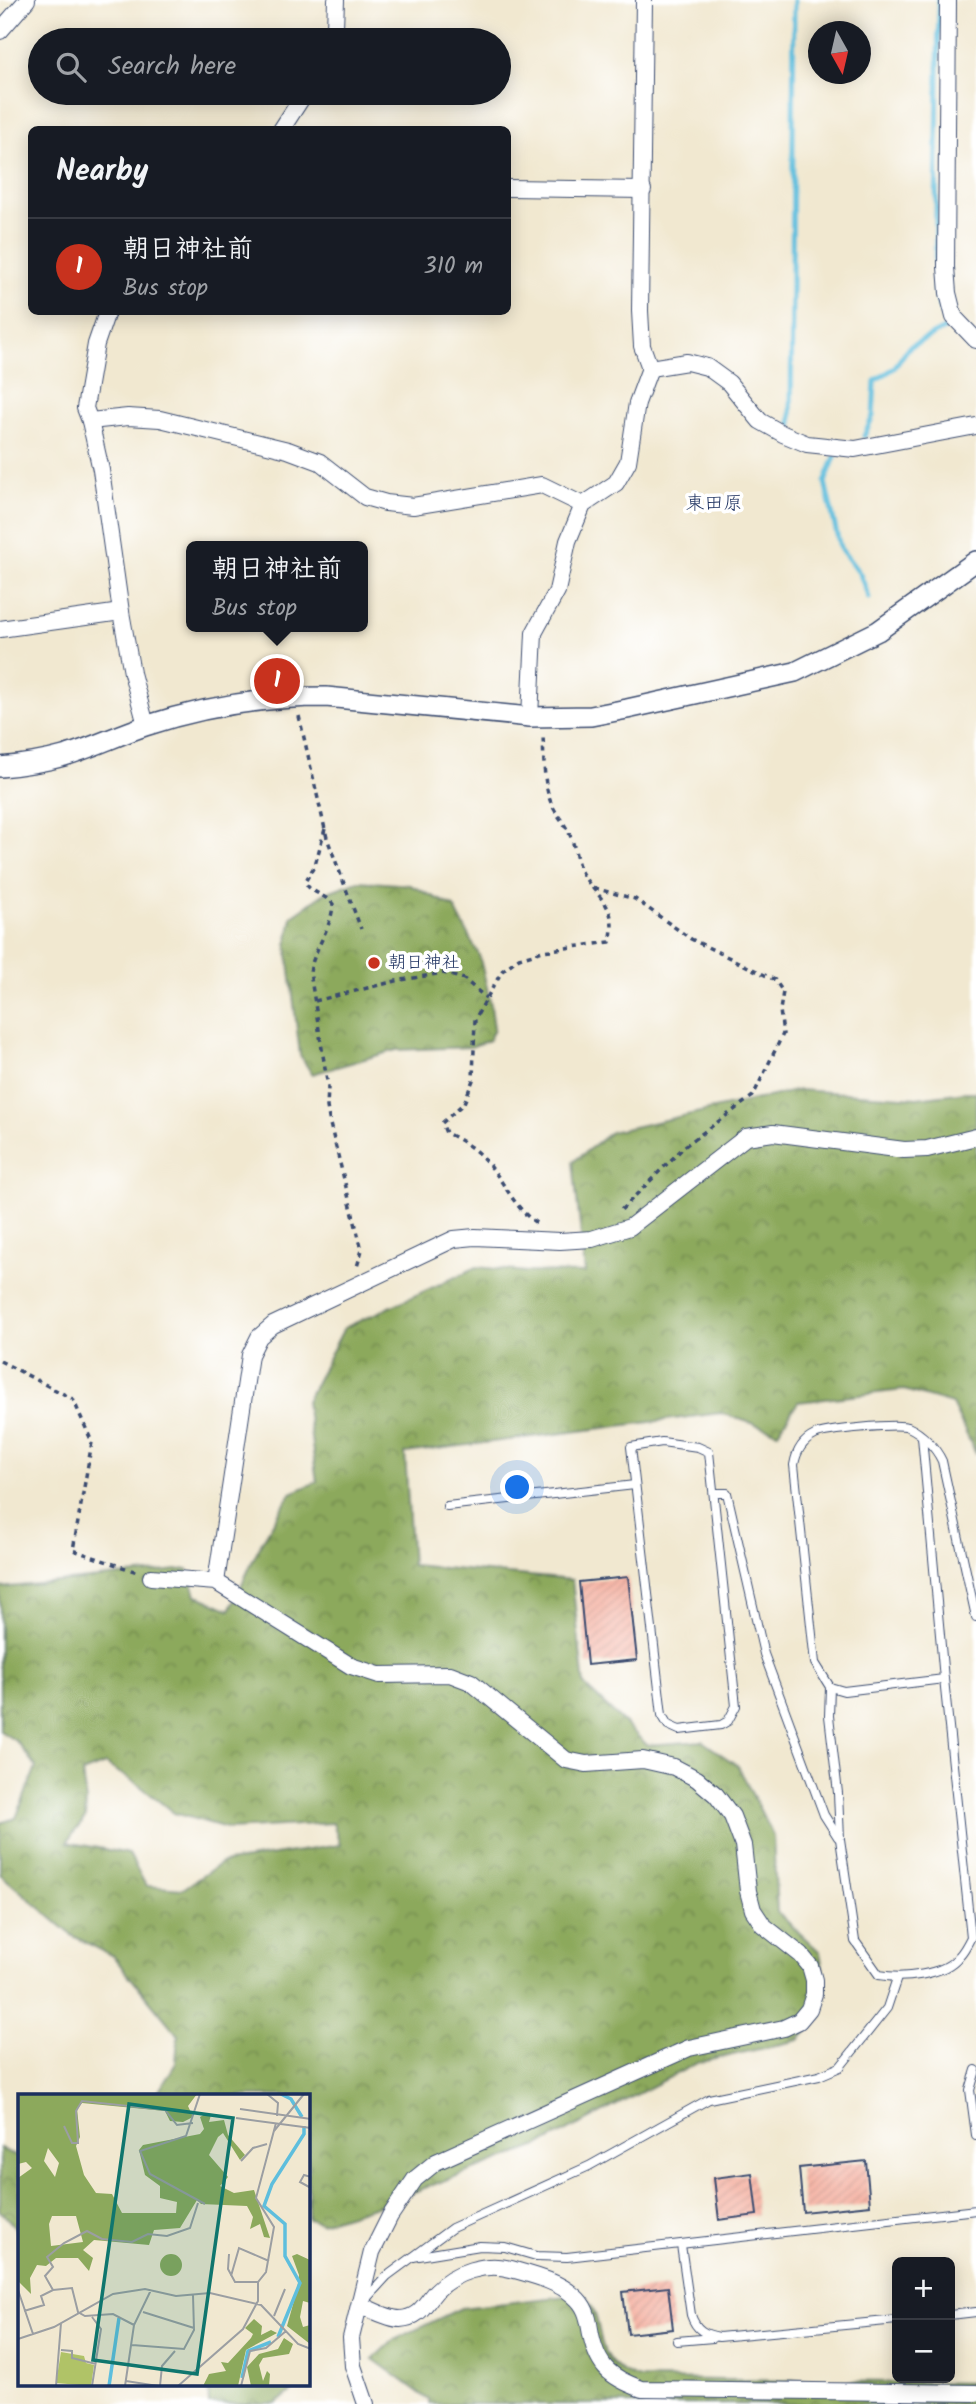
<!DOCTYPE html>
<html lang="en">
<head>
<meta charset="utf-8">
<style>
	body { margin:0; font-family:Kalam,"Klee One",sans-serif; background:#242831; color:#f1f3f6 }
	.controls { position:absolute; right:21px; bottom:21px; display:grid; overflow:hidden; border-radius:10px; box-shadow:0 4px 18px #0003 }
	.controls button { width:63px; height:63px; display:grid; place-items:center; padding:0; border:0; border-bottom:2px solid #363941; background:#171b24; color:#f1f3f6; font:35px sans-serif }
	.compass { position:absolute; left:808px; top:21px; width:63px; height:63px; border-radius:50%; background:#171b24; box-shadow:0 4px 18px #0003; rotate:172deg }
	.you { position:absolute; left:518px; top:1488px; width:24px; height:24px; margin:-18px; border:5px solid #fff; border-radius:50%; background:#1a73e8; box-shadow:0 0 0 10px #1a73e833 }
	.badge { display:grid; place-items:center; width:46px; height:46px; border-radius:50%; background:#c8321e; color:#fff; font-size:23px; font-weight:700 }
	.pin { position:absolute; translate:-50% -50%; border:4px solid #fff; box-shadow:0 2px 7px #0006 }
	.popup { position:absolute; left:186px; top:541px; width:182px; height:91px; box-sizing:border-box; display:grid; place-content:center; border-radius:10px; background:#171b24; filter:drop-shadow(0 2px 5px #0005); font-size:23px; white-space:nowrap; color:#9ea1a6 }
	.popup b { font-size:26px; color:#f1f3f6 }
	.popup::after { content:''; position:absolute; left:50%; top:100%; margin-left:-14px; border:14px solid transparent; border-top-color:#171b24 }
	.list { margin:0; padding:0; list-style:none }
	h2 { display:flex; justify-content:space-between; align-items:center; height:91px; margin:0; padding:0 28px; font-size:30px }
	h2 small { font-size:23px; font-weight:400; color:#9ea1a6 }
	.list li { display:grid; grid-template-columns:46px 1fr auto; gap:21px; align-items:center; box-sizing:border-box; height:98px; padding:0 28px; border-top:2px solid #363941 }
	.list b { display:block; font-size:26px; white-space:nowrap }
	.list p { margin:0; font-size:23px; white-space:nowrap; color:#9ea1a6 }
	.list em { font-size:23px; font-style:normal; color:#9ea1a6 }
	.icon { flex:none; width:38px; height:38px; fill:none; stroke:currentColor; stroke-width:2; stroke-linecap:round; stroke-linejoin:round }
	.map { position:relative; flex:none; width:976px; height:2404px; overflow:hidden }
	.search { position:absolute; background:#171b24; box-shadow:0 4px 18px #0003; left:28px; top:28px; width:483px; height:77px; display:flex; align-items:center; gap:18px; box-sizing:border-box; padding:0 24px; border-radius:38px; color:#9ea1a6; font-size:26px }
	.panel { position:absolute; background:#171b24; box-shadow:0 4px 18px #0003; left:28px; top:126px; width:483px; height:189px; border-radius:10px }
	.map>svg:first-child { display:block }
	.forest { fill:url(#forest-crowns); stroke:#546c5d; stroke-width:2; fill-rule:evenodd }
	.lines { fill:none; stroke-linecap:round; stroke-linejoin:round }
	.stream { stroke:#5ebedd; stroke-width:5 }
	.building { fill:url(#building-hatch) }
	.service-casing { stroke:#3b4b6f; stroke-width:10 }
	.minor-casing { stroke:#3b4b6f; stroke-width:18 }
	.tertiary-casing { stroke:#3b4b6f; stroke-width:22 }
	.path { stroke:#3b4b6f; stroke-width:3.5; stroke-dasharray:5 5; stroke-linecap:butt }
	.service { stroke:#fff; stroke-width:8 }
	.minor { stroke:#fff; stroke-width:16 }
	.tertiary { stroke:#fff; stroke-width:19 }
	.poi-dot { fill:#c8321e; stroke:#fff; stroke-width:2.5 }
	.labels { text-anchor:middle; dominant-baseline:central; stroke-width:7; stroke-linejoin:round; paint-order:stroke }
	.poi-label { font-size:18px; fill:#1b2f5e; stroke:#fff; text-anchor:start }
	.neighbourhood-label { font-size:19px; fill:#1b2f5e; stroke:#fff }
	.inset-river { fill:none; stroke:#5ebedd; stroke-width:3.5 }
	.inset-road { fill:none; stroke:#9b9ea2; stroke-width:2 }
	.view { fill:#0f766e; fill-opacity:0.15; stroke:#0f766e; stroke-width:3.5 }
	.inset-edge { fill:none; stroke:#1b2f5e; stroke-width:3.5 }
</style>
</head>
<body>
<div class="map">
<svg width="976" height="2404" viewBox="0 0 976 2404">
	<defs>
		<pattern id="forest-crowns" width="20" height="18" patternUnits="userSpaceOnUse" patternTransform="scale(1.75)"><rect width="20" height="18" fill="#8ca95c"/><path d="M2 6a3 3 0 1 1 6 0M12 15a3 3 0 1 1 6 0" fill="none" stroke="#728a4f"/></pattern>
		<pattern id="building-hatch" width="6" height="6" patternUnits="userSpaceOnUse" patternTransform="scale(1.75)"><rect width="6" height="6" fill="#f5af9f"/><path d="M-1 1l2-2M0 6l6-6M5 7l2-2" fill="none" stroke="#d1978b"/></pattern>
	</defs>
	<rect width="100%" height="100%" fill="#fff"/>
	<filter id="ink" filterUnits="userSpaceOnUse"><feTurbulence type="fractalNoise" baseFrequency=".0143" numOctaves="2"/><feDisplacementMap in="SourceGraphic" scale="14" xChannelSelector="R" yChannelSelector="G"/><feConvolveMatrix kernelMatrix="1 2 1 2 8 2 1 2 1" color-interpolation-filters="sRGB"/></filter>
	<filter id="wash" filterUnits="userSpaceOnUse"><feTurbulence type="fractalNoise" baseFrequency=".00686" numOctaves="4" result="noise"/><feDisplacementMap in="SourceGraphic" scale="28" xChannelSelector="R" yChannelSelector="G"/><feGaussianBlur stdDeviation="1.57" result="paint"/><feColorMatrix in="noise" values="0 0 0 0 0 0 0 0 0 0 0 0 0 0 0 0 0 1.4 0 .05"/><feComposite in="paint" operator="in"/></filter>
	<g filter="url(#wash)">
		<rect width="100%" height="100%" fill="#f1e8d0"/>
		<g class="forest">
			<path d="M358,881L410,885L454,907L479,955L490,1000L494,1028L489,1040L471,1047L396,1050L312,1074L300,1055L287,945L292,916L325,893Z"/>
			<path d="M799,1090L917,1098L965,1092H976V1454L952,1404L904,1390L798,1402L778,1432L721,1413L405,1453L412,1565L572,1580L584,1685L647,1745L702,1741L738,1766L773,1836L777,1912L820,1952L826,1989L816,2022L799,2040L697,2063L538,2146L373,2207L321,2223L308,2219V2096H156L176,2063L178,2035L113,1956L73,1936L0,1874V1823L16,1818L36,1767L17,1742L0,1731V1588L188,1569L196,1595L230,1610L260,1545L291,1493L317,1482L306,1401L344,1328L477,1267L527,1272L585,1273L573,1162L611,1132ZM105,1764L139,1785L174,1813L230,1829L333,1823L340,1845L221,1863L183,1889L146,1886L129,1854L67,1842L85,1818L86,1802L82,1773Z"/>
			<path d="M0,2148L19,2158V2232L0,2210Z"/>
			<path d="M583,2294C612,2327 584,2360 640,2379L976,2383V2404H429V2400L373,2359L392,2341L461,2308Z"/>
			<path d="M208,2385H299L276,2404H209Z"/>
		</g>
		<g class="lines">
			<g class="stream">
				<path d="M791,428L794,0"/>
				<path d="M864,436L873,416L875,381L894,368L909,347L948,327L939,305L935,288L939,0"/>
				<path d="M835,457L825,482L840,548L860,574L869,598"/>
			</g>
		</g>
		<g id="blocks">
			<g class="building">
				<path d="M628,1577L637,1660L587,1665L579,1582Z"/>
				<path d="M866,2161L870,2205L803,2212L799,2168Z"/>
				<path d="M752,2173L757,2215L719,2220L714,2178Z"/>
				<path d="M668,2287L673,2329L628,2334L623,2292Z"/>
			</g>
		</g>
	</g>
	<g filter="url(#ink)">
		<use href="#blocks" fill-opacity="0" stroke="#3b4b6f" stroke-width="2"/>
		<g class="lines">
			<defs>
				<g id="service">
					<path d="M922,1437L944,1679L844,1691L830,1687L815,1663L794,1465C796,1453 802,1441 815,1435C824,1430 898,1423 908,1427C922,1433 936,1448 942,1461L976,1617"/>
					<path d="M662,1442L698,1447L709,1452L736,1706L728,1721L721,1725L679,1730L668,1725L662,1715L631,1447Z"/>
					<path d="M714,1493H727L764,1654L824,1815L838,1837"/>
					<path d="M447,1506L635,1485"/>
					<path d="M830,1687L829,1716L838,1793L840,1839L855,1941L879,1975C902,1979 944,1976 959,1956C964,1951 968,1943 971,1937L944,1679"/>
					<path d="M976,2070L970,2090L976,2135"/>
					<path d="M681,2245L691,2315C696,2330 704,2334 719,2337L897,2320"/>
					<path d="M413,2257L480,2246L505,2247L536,2256L567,2257L976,2210"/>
					<path d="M364,2301L387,2276L452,2228L589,2166L709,2099L819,2076L840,2067L887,2008L897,1978"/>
					<path d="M950,2315L976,2312"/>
					<path d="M677,2341L713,2338"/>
				</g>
				<g id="minor">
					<path d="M948,0L946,267L948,293L954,317L976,340"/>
					<path d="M0,31L27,0"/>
					<path d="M330,40L335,28L336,0"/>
					<path d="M281,130L305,93"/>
					<path d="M508,188L643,190"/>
					<path d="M107,312L96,344L85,408L90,421L101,470L121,612L132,673L146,725"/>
					<path d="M650,368L687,362L707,367L729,383L760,421L783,434L807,444L855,449L976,426"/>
					<path d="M90,421L128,417L160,419L288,450L320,462L365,497L386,503L413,506L542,485L583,505"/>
					<path d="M0,629L121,612"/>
					<path d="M530,717L534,633L557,591L568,541L583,505L616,483L628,462L637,403L650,368L642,346L640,311L644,0"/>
					<path d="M151,1577L216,1582L351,1666L379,1675L450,1674L471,1682L566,1760L586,1764L643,1760L674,1767L697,1779L716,1795L732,1816L743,1845L748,1891L753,1910L763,1925L801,1955L810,1966L814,1980V1994L809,2009L799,2021L784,2028L689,2048L436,2162L415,2179L390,2216L372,2252L351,2338L353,2366L366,2404"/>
					<path d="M216,1582L250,1355L259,1337L273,1325L454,1239L475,1237L560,1241L592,1239L630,1227L746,1137L773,1133L904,1150L927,1149L976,1137"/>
					<path d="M360,2305C371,2309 388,2319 400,2319C420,2318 425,2303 436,2291C454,2272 486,2262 511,2269C532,2275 558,2281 574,2296C585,2305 588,2316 590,2329C596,2365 608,2377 642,2389L976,2393"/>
				</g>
				<path id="tertiary" d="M0,767C22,765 43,762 64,756C91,748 118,735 145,726C203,707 265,697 326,697L530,717L591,716L627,709L795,672L878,631L976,561"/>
			</defs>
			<use href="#service" class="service-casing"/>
			<use href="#minor" class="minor-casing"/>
			<use href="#tertiary" class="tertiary-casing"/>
			<g class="path">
				<path d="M299,716L327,838L361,929"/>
				<path d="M325,829L315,865L305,882C310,893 325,894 333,904C332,928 314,948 310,972L328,1087L327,1107L330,1124L362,1250L357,1267"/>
				<path d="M594,888L635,899L691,939L775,980L783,992L780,1010L783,1034L753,1096L685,1146L618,1213"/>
				<path d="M315,1001L396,981L443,973L464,979L486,998"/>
				<path d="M536,1223C512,1206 503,1178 483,1158C473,1147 459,1139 446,1133L442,1123L464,1103L473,1080L475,1019L502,971L519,958L543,951L610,942C618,906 600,901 583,875C576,864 576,846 569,833C564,822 554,812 550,800C543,780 544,756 543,735"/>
				<path d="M0,1361L73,1399L92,1442L73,1550L137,1572"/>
			</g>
			<use href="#service" class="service"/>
			<use href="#minor" class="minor"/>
			<use href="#tertiary" class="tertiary"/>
		</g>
	</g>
	<circle class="poi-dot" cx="374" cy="963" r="7"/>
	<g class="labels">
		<g class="poi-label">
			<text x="388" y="963">朝日神社</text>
		</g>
		<g class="neighbourhood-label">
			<text x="714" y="504">東田原</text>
		</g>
	</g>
	<g transform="translate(18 2094)">
		<rect width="292" height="292" fill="#f1e8d0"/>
		<path d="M0,0H179L170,12L175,23L165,28L152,27L147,17L64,9L59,15L62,43L58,52L66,81L78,99L94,100L104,119H158L159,108L142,104V92L127,81L121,56L125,51L182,40L186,35L182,23L189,19L193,21L191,28L206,26L210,41L227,61L222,66L205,39L200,43L191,61L210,83L202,92L216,99L236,96L252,144L246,143L242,130L232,135L235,123L229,112L183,110L179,106L162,134L136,136L131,151L76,146L65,156L75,164L71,177L60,164H38L28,172L19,171L12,184L13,200L0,187V84L14,74L8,68L0,70ZM30,54L41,69L37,83L26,67ZM34,122H58L65,148L33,152L31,130ZM279,160L292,166V209L285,207L282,223L285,233L292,231V250L269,232L279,196L281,181L274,162ZM142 171a11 11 0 1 1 22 0a11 11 0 1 1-22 0ZM236,225L244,232L243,241L253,236L259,239L228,256L220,292H185L191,280L208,277L203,268L210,269L233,244L235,240L227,234ZM266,244L275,250L271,260L245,264L241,271L245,287L249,277L252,280L251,292H233L229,273L241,260L260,255Z" fill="#8ca95c" fill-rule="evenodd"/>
		<path d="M43,258L66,262L68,269L76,271L73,292L38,289Z" fill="#b0c367"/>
		<path class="inset-river" d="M263,0L273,5L284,23M260,243L282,189L267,162V130L246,112L254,90L286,40V32M224,284L230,257L253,248M91,292L101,224"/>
		<path class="inset-road" d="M182,0L168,42L122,57L132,80L187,110M249,0L260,9L259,22M222,15L293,25M218,24L293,34M46,32L54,49H60L58,17L64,7L147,16L159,31L175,29M256,37L286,0M223,67L235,54L249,50M293,83L286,81L282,88L293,94M211,160L210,175L217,188H240L248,178L256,133L238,104L258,29M213,182L221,154L251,167M0,196L15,240M35,196L27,182L35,173L29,163L46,149L69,137L84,145L114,148L130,140L149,142L172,134L180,109M6,217L26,211L23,202L35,196L54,194L60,218L67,222L95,220L116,231M125,218L176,234M256,222L267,195M74,223L83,235L74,292M0,245L36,233L95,200L127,195L158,202L192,199L243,211L280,250L293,255M114,251L166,255L176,236L175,201M43,256L54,257V264L78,270M108,287L140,292M18,292H56M38,292L43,229M107,292L116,231L133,196M142,292L144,272L157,257M160,292L225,235L240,207V188M223,292L232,257L248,254L268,237"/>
		<path class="view" d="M111,10L215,24L179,280L75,266Z"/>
		<rect width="292" height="292" class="inset-edge"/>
	</g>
</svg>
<div class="controls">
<button>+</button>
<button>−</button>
</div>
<svg class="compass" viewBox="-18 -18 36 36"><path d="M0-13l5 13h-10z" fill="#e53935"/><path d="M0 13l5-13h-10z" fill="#9ea1a6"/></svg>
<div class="you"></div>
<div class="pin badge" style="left:277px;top:681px">1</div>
<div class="popup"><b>朝日神社前</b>Bus stop</div>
<div class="search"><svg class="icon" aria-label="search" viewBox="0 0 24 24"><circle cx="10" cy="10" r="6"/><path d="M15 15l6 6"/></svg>Search here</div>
<section class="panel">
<h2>Nearby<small></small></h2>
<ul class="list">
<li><span class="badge">1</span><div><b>朝日神社前</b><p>Bus stop</p></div><em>310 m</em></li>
</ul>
</section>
</div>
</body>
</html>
